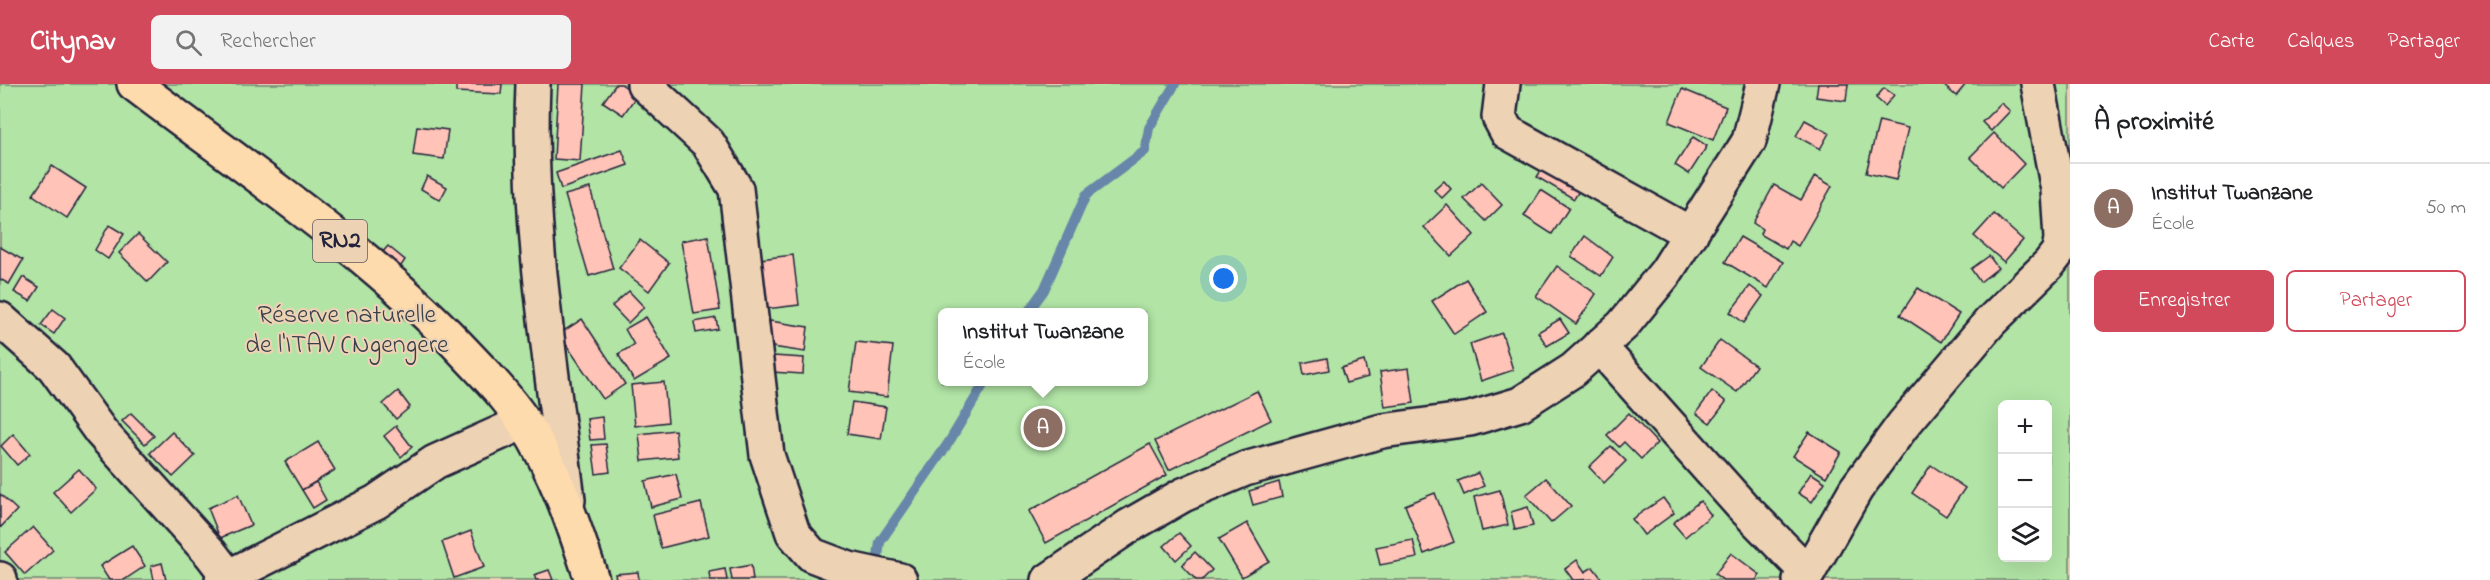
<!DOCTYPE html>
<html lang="fr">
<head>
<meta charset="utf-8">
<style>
	body { margin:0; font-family:"Indie Flower",sans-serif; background:#f2f2f2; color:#202124 }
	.controls { position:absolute; right:18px; bottom:18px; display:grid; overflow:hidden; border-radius:9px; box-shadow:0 6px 24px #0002 }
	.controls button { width:54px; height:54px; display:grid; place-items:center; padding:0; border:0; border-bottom:2px solid #e0e0e0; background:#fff; color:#202124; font:30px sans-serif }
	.you { position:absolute; left:1224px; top:195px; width:21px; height:21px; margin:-15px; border:4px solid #fff; border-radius:50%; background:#1a73e8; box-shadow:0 0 0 9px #1a73e833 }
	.badge { display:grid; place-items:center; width:39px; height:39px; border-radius:50%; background:#d1495b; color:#fff; font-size:20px; font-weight:700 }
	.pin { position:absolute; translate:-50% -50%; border:3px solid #fff; box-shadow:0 2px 6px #0006 }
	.popup { position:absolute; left:938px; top:224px; width:210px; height:78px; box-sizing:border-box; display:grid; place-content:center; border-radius:9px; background:#fff; filter:drop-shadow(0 2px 4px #0005); font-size:20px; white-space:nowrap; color:#757577 }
	.popup b { font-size:22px; color:#202124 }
	.popup::after { content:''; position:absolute; left:50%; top:100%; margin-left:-12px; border:12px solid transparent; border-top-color:#fff }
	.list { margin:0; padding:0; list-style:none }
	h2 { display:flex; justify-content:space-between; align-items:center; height:78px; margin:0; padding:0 24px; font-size:26px }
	h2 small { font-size:20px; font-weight:400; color:#757577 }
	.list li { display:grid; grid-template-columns:39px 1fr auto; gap:18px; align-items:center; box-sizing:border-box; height:90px; padding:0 24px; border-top:2px solid #e0e0e0 }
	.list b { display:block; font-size:22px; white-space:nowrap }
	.list p { margin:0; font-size:20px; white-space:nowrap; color:#757577 }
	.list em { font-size:20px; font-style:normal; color:#757577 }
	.actions { display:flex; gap:12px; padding:18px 24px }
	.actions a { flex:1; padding:14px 0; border:2px solid #d1495b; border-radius:9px; text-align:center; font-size:21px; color:#d1495b }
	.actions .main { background:#d1495b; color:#fff }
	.icon { flex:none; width:33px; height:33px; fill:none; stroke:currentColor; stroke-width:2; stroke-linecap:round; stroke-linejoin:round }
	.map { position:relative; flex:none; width:2070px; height:496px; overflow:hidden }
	header { display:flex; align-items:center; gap:36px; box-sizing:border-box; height:84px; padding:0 30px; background:#d1495b; color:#fff }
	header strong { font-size:28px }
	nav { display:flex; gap:33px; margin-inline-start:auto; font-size:21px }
	.search { width:420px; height:54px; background:#f2f2f2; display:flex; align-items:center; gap:15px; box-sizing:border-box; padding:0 21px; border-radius:9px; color:#757577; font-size:22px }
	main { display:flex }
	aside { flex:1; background:#fff }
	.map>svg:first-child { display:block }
	.green { fill:#b1e4a5; stroke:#6a8370; stroke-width:1.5; fill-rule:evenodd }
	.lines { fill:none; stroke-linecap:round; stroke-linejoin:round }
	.stream { stroke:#6786a9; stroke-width:10 }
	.building { fill:#ffc4b7; stroke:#22223b; stroke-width:1.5 }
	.minor-casing { stroke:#22223b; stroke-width:38 }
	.highway-casing { stroke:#22223b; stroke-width:38 }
	.minor { stroke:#edd2b4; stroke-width:33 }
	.highway { stroke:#fedbac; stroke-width:33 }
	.labels { text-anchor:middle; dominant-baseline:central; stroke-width:4.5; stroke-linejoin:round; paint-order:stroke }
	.shield { fill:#edd2b4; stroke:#5f575f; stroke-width:1.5 }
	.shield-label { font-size:24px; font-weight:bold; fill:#22223b }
	.park-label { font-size:26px; fill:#373f4b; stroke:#edd2b4 }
</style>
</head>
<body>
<header>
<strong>Citynav</strong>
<div class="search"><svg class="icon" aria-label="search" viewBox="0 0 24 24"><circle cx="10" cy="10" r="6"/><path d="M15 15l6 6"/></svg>Rechercher</div>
<nav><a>Carte</a><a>Calques</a><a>Partager</a></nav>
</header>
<main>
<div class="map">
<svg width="2070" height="496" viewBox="0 0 2070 496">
	<rect width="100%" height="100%" fill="#edd2b4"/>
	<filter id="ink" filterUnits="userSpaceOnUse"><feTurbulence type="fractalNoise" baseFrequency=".0167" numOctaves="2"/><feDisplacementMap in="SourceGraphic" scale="12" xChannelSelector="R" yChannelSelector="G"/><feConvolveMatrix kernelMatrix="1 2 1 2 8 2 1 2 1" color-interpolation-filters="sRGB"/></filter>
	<g filter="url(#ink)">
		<path class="green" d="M0,0H2070V496H0ZM942,228H1144V298H942ZM2002,320H2048V474H2002Z"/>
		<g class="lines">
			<g class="stream">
				<path d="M1028,228L1044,206L1086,111L1145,67L1149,44L1175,0"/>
				<path d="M876,487L880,458L949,358L985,298"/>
			</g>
		</g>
		<g class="building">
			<path d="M456,0H502L501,10L456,8Z"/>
			<path d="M558,0H585L580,77L554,75Z"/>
			<path d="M616,0H621L637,11L623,31L603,18Z"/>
			<path d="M1818,0H1848L1846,17L1816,13Z"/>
			<path d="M1942,0H1966L1956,12Z"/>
			<path d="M1884,4L1894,11L1885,22L1876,14Z"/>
			<path d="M1682,5L1726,23L1713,56L1669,38Z"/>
			<path d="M2001,19L2010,27L1991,47L1982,38Z"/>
			<path d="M1805,36L1829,49L1820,65L1796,52Z"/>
			<path d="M1879,37L1908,44L1896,96L1866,89Z"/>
			<path d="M417,42L448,46L444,75L413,71Z"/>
			<path d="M1994,49L2024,80L2001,104L1970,73Z"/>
			<path d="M1693,53L1707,62L1689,90L1675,81Z"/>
			<path d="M622,66L628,81L561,105L556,89Z"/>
			<path d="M1547,77L1584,99L1574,115L1537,93Z"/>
			<path d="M52,82L86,104L67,134L33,111Z"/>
			<path d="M427,92L447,103L440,116L421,105Z"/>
			<path d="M1815,92L1832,102L1798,162L1790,157L1786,165L1760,150L1762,145L1753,139L1774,101L1801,116Z"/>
			<path d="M1444,97L1451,105L1442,114L1434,106Z"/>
			<path d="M1481,99L1502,121L1486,137L1464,115Z"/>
			<path d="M590,104L613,185L589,192L565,111Z"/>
			<path d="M1541,106L1569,124L1552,150L1524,132Z"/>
			<path d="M1447,121L1474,151L1451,172L1424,143Z"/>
			<path d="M1994,130L2023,156L2004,178L1974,152Z"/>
			<path d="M109,141L124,150L108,175L95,166Z"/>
			<path d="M138,150L167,178L148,198L119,169Z"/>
			<path d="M708,152L720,226L694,230L681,157Z"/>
			<path d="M1585,152L1613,173L1601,192L1571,172Z"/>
			<path d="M1740,153L1783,178L1768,204L1725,178Z"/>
			<path d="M640,156L669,179L649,207L619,184Z"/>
			<path d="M388,162L405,176L399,185L381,170Z"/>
			<path d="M0,163L23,176L9,200L0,195Z"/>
			<path d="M793,171L799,221L766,225L760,175Z"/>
			<path d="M1989,172L1998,184L1980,198L1971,185Z"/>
			<path d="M1557,182L1596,210L1576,240L1536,212Z"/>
			<path d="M23,193L39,203L30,217L14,208Z"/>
			<path d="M1466,195L1487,228L1454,250L1432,217Z"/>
			<path d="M1750,202L1763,212L1744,239L1730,228Z"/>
			<path d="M1918,204L1959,230L1941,258L1900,231Z"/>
			<path d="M629,207L644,223L628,239L612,222Z"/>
			<path d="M53,225L65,234L54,250L41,241Z"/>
			<path d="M646,233L671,275L634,297L618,270L634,261L625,245Z"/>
			<path d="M716,234L718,245L696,249L694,238Z"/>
			<path d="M582,235L625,300L603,315L559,250Z"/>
			<path d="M1560,235L1569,249L1547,262L1538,248Z"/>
			<path d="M770,237L808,243L805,268L766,262Z"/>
			<path d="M1502,249L1513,286L1481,297L1470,260Z"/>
			<path d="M1720,256L1756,282L1737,308L1701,283Z"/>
			<path d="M856,258L893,262L887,313L849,308Z"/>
			<path d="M773,272L804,274L803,290L771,288Z"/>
			<path d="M1327,274L1329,286L1304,291L1302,279Z"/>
			<path d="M1364,277L1368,293L1346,299L1341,284Z"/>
			<path d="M1409,284L1414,319L1385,323L1380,288Z"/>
			<path d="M664,298L668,338L635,342L631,301Z"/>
			<path d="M398,307L410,323L396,335L383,320Z"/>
			<path d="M1257,307L1271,336L1169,386L1155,357Z"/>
			<path d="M1712,307L1726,318L1710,339L1696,329Z"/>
			<path d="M852,318L886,323L881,355L847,350Z"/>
			<path d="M131,329L154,352L145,360L122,337Z"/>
			<path d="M1629,329L1657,359L1641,375L1624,358L1619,363L1607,351Z"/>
			<path d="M602,333L604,355L590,356L587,335Z"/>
			<path d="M396,342L412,363L401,373L384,352Z"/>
			<path d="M675,346L678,373L642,377L639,350Z"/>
			<path d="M172,348L195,372L173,393L150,369Z"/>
			<path d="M1809,348L1841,368L1826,393L1793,372Z"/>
			<path d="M13,350L30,370L17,381L1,362Z"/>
			<path d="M318,358L335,386L302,406L285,378Z"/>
			<path d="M606,360L610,388L596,390L592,361Z"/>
			<path d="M1150,360L1167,391L1046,459L1029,427Z"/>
			<path d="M1611,362L1626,377L1604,399L1589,383Z"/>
			<path d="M1931,381L1965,404L1946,432L1912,409Z"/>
			<path d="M79,385L96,405L71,428L53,408Z"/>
			<path d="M1478,389L1484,402L1464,411L1458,397Z"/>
			<path d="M1811,389L1825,398L1812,418L1798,409Z"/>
			<path d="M676,390L682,415L651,423L645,397Z"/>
			<path d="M1546,394L1571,422L1551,439L1526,411Z"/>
			<path d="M316,398L326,416L313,424L302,406Z"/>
			<path d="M1279,398L1282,413L1253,421L1249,407Z"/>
			<path d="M1500,406L1508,441L1482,447L1474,413Z"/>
			<path d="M1435,409L1454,458L1424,470L1405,421Z"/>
			<path d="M0,410L17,426L0,444Z"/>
			<path d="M238,411L251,441L220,454L208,424Z"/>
			<path d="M1663,414L1674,429L1644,451L1632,435Z"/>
			<path d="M1700,417L1711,431L1685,453L1673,439Z"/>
			<path d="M701,419L709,452L661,464L653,431Z"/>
			<path d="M1528,423L1533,442L1515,446L1511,428Z"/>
			<path d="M1247,439L1269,477L1242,493L1219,455Z"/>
			<path d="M33,443L53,466L25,491L5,468Z"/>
			<path d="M471,447L484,483L454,494L442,458Z"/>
			<path d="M1179,449L1191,462L1176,476L1164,462Z"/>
			<path d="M1413,456L1417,474L1380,481L1376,463Z"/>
			<path d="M132,462L145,482L124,496H109L100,482Z"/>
			<path d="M1195,468L1212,486L1202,496H1196L1182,481Z"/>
			<path d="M1731,469L1760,491L1756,496H1723L1715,490Z"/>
			<path d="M1577,476L1585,488L1593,483L1602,495L1573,496L1565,485Z"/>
			<path d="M162,479L166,496H154L151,482Z"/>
			<path d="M751,481L753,496H732L730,485Z"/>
			<path d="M725,485L727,496H710L709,488Z"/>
			<path d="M549,486L553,496H536L534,491Z"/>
			<path d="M638,488L639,496H616L615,490Z"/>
		</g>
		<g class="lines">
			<defs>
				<g id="minor">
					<path d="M533,0C527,139 551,278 568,416"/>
					<path d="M644,0L708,59L736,105L767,371L793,449L812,471L849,485L900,496"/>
					<path d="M1503,0L1499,33L1507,48L1691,150"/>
					<path d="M0,235L54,283L101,348L211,470L231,496"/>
					<path d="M1599,262L1741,421L1808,489"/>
					<path d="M0,495V496"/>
					<path d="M222,496L376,418L435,378L524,338"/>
					<path d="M1049,496L1129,442L1183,411L1245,385L1382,347L1470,335L1520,320L1573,286L1623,241L1666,188L1749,57L1763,0"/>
					<path d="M1800,496L1808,489L1856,405L1903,341L1990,238L2049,180L2059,167L2061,155L2058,106L2038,0"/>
				</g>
				<path id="highway" d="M134,0C248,87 370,167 468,272C488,293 508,314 524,338C556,387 574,441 592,496"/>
			</defs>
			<use href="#minor" class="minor-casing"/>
			<use href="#highway" class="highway-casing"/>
			<use href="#minor" class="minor"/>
			<use href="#highway" class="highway"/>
		</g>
	</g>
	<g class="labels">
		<rect class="shield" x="313" y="136" width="54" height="42" rx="4.5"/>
		<g class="shield-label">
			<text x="340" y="157">RN2</text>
		</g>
		<g class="park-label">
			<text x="347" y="232">Réserve naturelle<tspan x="347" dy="30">de l'ITAV (Ngengere</tspan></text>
		</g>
	</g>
</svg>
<div class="controls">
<button>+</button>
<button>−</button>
<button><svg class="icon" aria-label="layers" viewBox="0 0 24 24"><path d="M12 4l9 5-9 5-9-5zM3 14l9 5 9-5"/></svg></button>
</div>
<div class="you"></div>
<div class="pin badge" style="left:1043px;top:344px;background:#8d6e63">A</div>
<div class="popup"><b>Institut Twanzane</b>École</div>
</div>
<aside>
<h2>À proximité<small></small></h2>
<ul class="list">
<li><span class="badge" style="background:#8d6e63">A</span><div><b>Institut Twanzane</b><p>École</p></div><em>50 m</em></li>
</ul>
<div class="actions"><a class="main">Enregistrer</a><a>Partager</a></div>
</aside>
</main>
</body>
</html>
